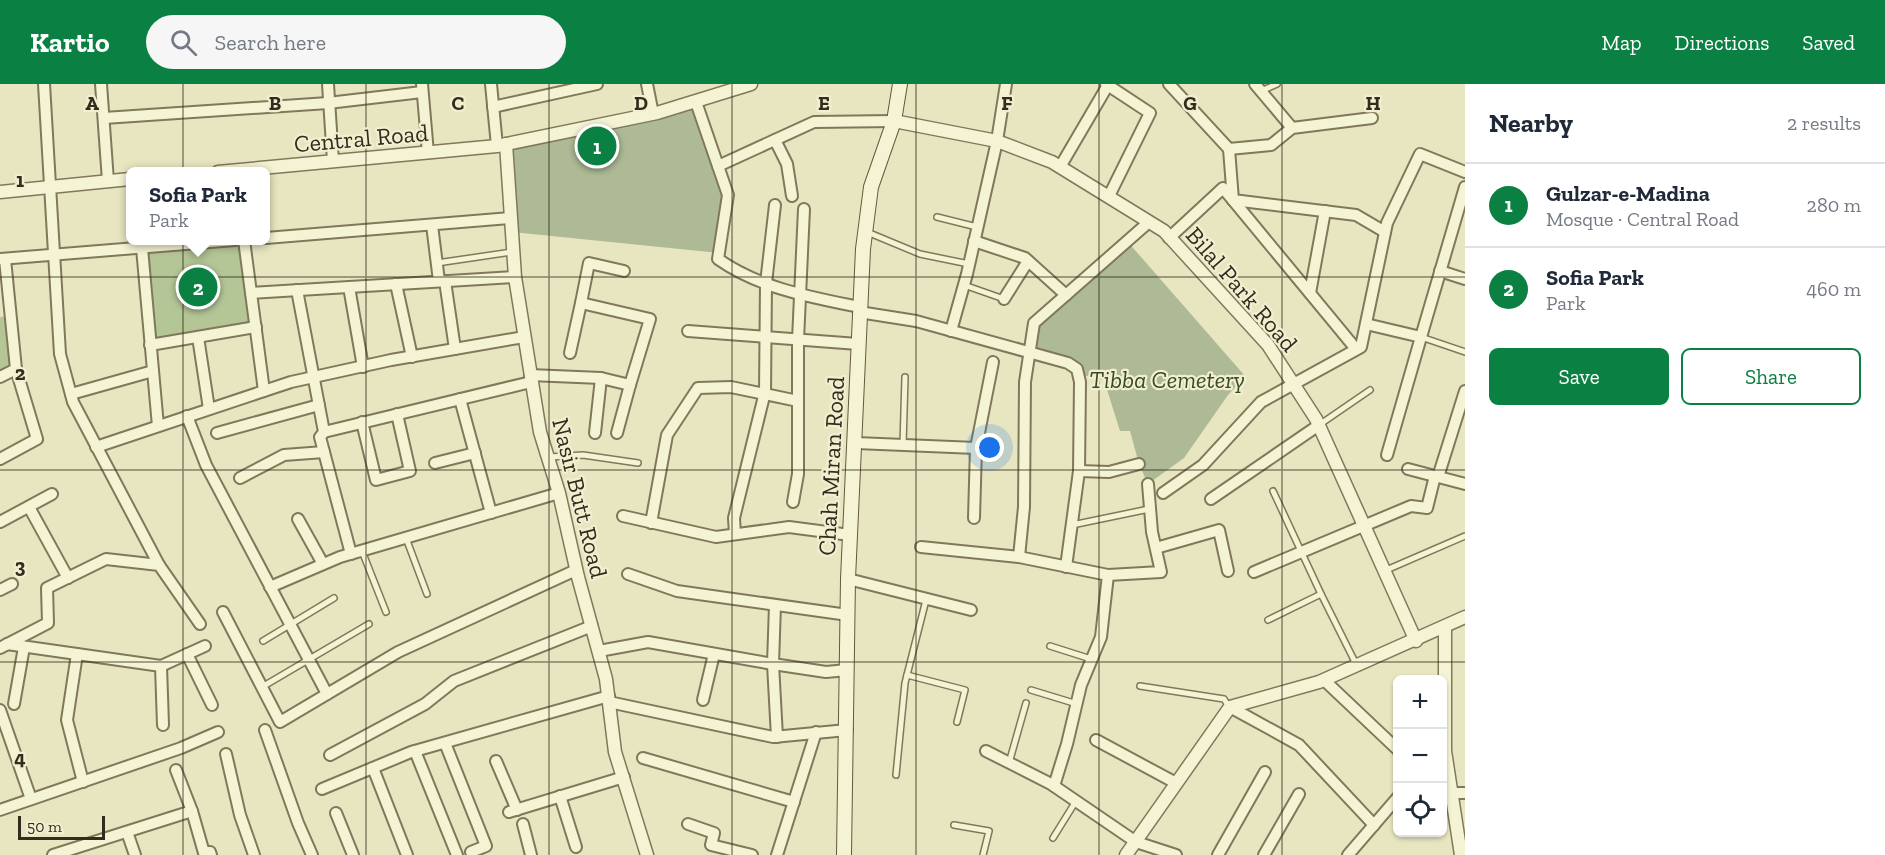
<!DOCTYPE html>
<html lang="en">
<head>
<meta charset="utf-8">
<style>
	body { margin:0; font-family:"Zilla Slab",serif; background:#f6f6f7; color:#1f2937 }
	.controls { position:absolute; right:18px; bottom:18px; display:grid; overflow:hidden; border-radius:9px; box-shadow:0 2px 4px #0004 }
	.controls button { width:54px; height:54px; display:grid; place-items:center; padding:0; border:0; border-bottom:2px solid #e0e1e3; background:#fff; color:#1f2937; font:30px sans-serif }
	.scale { position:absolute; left:18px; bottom:15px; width:87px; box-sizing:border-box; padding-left:6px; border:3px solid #312c1d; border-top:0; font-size:16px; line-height:21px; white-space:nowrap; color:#312c1d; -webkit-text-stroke:4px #f1efd0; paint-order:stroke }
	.you { position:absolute; left:990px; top:364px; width:21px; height:21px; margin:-15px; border:4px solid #fff; border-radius:50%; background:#1a73e8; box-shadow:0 0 0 9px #1a73e833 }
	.badge { display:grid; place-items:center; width:39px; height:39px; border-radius:50%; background:#0b8043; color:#fff; font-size:20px; font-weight:700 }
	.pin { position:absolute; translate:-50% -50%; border:3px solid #fff; box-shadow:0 2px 6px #0006 }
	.popup { position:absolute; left:126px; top:83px; width:144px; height:78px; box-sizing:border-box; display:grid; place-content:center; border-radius:9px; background:#fff; filter:drop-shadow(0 2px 4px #0005); font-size:20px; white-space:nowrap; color:#747a83 }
	.popup b { font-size:22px; color:#1f2937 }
	.popup::after { content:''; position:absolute; left:50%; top:100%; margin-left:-12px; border:12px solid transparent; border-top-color:#fff }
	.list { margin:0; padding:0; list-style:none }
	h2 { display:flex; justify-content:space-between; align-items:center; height:78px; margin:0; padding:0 24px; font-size:26px }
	h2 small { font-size:20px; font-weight:400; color:#747a83 }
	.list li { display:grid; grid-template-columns:39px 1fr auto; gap:18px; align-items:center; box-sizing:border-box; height:84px; padding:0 24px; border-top:2px solid #e0e1e3 }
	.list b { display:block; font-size:22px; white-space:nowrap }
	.list p { margin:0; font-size:20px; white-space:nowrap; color:#747a83 }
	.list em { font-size:20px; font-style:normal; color:#747a83 }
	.actions { display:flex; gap:12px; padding:18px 24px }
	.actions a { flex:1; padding:14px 0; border:2px solid #0b8043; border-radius:9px; text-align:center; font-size:21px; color:#0b8043 }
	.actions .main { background:#0b8043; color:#fff }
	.icon { flex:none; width:33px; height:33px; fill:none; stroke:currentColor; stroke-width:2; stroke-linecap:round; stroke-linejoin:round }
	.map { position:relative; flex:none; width:1465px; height:771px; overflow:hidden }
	header { display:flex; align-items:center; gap:36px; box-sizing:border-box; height:84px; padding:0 30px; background:#0b8043; color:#fff }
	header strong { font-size:28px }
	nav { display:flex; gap:33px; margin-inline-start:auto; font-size:21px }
	.search { width:420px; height:54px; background:#f6f6f7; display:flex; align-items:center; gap:15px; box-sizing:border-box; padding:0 21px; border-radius:33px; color:#747a83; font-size:22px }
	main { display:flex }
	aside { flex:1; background:#fff }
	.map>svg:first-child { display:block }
	.green { fill:#b4c596 }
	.cemetery { fill:#adba95 }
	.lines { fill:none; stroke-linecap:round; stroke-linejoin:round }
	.service-casing { stroke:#80785b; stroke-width:8 }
	.minor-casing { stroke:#80785b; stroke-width:14 }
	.tertiary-casing { stroke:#80785b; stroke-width:15 }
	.secondary-casing { stroke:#62593e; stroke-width:16 }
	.service { stroke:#f4f3d3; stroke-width:5 }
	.minor { stroke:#f4f3d3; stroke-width:10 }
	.tertiary { stroke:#f4f3d3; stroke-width:12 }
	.secondary { stroke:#f4f3d3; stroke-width:14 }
	.grid { fill:none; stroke:#312c1d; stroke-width:1.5; stroke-opacity:0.55 }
	.labels { text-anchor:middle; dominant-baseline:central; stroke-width:4.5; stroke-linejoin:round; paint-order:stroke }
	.street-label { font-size:24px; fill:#312c1d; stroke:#f1efd0 }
	.park-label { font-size:24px; font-style:italic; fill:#394b26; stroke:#f1efd0 }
	.grid-label { font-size:20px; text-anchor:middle; font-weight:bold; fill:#312c1d; stroke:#f1efd0; stroke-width:4.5; stroke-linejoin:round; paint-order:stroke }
</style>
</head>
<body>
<header>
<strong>Kartio</strong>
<div class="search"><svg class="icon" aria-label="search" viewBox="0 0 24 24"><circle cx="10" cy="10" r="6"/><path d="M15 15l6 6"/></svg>Search here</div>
<nav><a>Map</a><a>Directions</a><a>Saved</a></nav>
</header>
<main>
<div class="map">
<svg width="1465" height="771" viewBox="0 0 1465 771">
	<rect width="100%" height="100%" fill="#e8e6c1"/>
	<g class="green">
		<path d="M244,157L256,243L150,261L142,164Z"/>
		<path d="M9,232L16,285L0,293V233Z"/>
	</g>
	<g class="cemetery">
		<path d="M696,18L728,111L719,169L512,148L506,61Z"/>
		<path d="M1127,157L1245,292L1228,311L1184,374L1148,400L1139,380L1130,347H1120L1104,296L1078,290L1077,285L1029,268L1034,239Z"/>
	</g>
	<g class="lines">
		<defs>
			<g id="service">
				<path d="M1261,7L1277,0"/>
				<path d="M937,133L977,143"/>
				<path d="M867,148L920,170L969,180"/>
				<path d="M437,179L512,168"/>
				<path d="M964,201L1004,215"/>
				<path d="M1421,253L1465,268"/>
				<path d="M1319,341L1370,306"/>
				<path d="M903,361L905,293"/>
				<path d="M549,373L583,371L638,379"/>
				<path d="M1273,407L1321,510"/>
				<path d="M1072,441L1149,425"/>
				<path d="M406,454L427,510"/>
				<path d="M362,467L386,528"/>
				<path d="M1384,487L1465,452"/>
				<path d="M1268,536L1321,510L1357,582"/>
				<path d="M263,557L334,514"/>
				<path d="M1050,562L1091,575"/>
				<path d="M907,591L965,606L957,638"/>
				<path d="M1140,602L1224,615L1229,623"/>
				<path d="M262,603L369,540"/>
				<path d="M1031,606L1077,620"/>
				<path d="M1009,679L1026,619"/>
				<path d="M896,691L905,599L926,516"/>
				<path d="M954,741L989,747L983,771"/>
				<path d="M1053,754L1076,717"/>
			</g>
			<g id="minor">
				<path d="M44,0L60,270L73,318L159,481"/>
				<path d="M101,0L108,97"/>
				<path d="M328,0L333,77"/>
				<path d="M422,0L428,69"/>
				<path d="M491,0L497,62"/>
				<path d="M647,0L653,30"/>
				<path d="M1106,0L1150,29L1109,112"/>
				<path d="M1169,0L1229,65L1233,116L1356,131L1385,148"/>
				<path d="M1255,0L1292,44"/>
				<path d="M696,18L728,111L718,175C759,204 810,213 859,223"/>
				<path d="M493,23L597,0"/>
				<path d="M104,34L328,19L422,8"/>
				<path d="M775,56L787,80L792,112"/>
				<path d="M1229,65L1271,61L1292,44L1372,34"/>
				<path d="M718,82L814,38L894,37"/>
				<path d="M1060,83L1108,1"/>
				<path d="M432,141L439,197"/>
				<path d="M266,154L511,134"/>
				<path d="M1169,154L1223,104L1356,265"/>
				<path d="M244,156L264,307"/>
				<path d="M974,157L1025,174L1066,211"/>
				<path d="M142,164L158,342"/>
				<path d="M0,175L235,156"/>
				<path d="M1440,187L1465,195"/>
				<path d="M445,197L455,265"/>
				<path d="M396,200L412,273"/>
				<path d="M349,203L363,283"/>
				<path d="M297,206L324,348L320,353L351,470"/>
				<path d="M251,209L515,193"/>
				<path d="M1310,209L1325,127"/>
				<path d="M1004,215L1028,177"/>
				<path d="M581,219L589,179L624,187"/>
				<path d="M859,228L916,237L1068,279L1077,285L1080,298L1079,387L1066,483"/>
				<path d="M1366,240L1421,253L1387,371"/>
				<path d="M688,247L858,260"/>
				<path d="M951,247L967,190L997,57L1006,0"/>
				<path d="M198,253L209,325"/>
				<path d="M1421,253L1465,103"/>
				<path d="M150,261L256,243"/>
				<path d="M570,269L581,219L650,235L630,301"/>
				<path d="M530,291L601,294L630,301L617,349"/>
				<path d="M0,293L16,285"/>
				<path d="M71,310L153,287"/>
				<path d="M460,315L491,429"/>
				<path d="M187,332L206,381L327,610"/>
				<path d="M362,338L376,396L410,387L397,330"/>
				<path d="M324,348L531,298"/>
				<path d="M217,349L319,321"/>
				<path d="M595,349L601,294"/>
				<path d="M856,359L976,364L993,278"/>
				<path d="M96,363L291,298L391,276L524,253"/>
				<path d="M0,375L37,355L16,285L5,175"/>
				<path d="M435,379L475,369"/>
				<path d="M1408,385L1465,400"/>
				<path d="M1079,387L1109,388L1139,380"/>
				<path d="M1438,393L1465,307"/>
				<path d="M240,394L284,371L324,368"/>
				<path d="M1163,409L1203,381L1261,318L1361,263L1387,139L1420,70L1465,88"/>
				<path d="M1211,415L1319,341"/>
				<path d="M793,418L798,390V256L804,125"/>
				<path d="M29,423L68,494"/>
				<path d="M623,432L716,453L789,443L850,451"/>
				<path d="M974,434L976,364"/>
				<path d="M298,435L323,480"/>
				<path d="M0,438L52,410"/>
				<path d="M651,439L667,351L698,304L731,303L798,317"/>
				<path d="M735,450L734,434L765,308L766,199L775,121"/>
				<path d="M921,463L1019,473L1108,491L1161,488L1152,448L1148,400"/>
				<path d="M1156,464L1219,446L1228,487"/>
				<path d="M1019,473L1024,423L1025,298L1034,239L1149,138"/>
				<path d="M1254,488L1411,422L1427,424L1435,392"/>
				<path d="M628,490L677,507L848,531"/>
				<path d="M848,495L971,526"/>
				<path d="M270,503L340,473L559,409"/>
				<path d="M0,506L12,500"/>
				<path d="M775,521L773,580L777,653"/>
				<path d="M223,528L280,638L398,568L576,486"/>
				<path d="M7,560L161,582L163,641"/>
				<path d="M0,564L48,539L47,504L106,475L159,481L200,540"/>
				<path d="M599,567L648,558L773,580L826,588L847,586"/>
				<path d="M77,570L67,636L83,698"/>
				<path d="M187,570L212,621"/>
				<path d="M161,582L205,562"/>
				<path d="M1324,596L1398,666"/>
				<path d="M703,616L714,570"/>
				<path d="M609,618L773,653L847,646"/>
				<path d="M14,620L24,563"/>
				<path d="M1230,623L1299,661L1374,741"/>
				<path d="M0,626L31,715"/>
				<path d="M265,646L298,739L312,771"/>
				<path d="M1096,656L1176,699"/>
				<path d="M445,659L486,762L471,768"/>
				<path d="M415,667L457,771"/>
				<path d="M986,667L1051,700L1136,758L1176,771"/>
				<path d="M226,670L240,731L254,771"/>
				<path d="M330,671L425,620L454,597L592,542"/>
				<path d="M643,674L794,718"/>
				<path d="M496,677L517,726"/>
				<path d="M373,684L407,771"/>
				<path d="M176,686L192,727L204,769L210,768L211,771"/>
				<path d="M1054,702L1067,660L1081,601L1101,553L1108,491"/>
				<path d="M322,705L411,668L609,612"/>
				<path d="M1452,709H1465"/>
				<path d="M560,712L576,763"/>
				<path d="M0,726L181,664L218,648"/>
				<path d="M509,728L624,693"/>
				<path d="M336,729L353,771"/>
				<path d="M523,740L531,771"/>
				<path d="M688,740L714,749L711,761L752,771"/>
				<path d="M127,748L135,771"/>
				<path d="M53,771L192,727"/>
				<path d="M777,771L816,648"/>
				<path d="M1218,771L1265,688"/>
				<path d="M1264,771L1299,710"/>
				<path d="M1348,771L1398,713"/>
			</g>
			<g id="tertiary">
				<path d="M894,37L997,57L1052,78L1164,147L1268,261L1316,335L1416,557"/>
				<path d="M506,60L515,193L540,348L559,409L578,493L606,595L615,668L647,771"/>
				<path d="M218,88L497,62L657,29L751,0"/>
				<path d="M0,108L130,95"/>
				<path d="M1445,544V667L1461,771"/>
				<path d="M1126,771L1230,623L1319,598L1465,533"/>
			</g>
			<path id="secondary" d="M844,771L848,495L863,165L871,103L894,37L900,0"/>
		</defs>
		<use href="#service" class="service-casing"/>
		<use href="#minor" class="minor-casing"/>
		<use href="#tertiary" class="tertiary-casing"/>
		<use href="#secondary" class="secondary-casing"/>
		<use href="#service" class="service"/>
		<use href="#minor" class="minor"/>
		<use href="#tertiary" class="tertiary"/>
		<use href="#secondary" class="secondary"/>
	</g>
	<path class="grid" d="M183,0V771M366,0V771M549,0V771M732,0V771M916,0V771M1099,0V771M1282,0V771M0,193H1465M0,386H1465M0,578H1465"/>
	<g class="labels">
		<g class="street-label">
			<text transform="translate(361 54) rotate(-5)">Central Road</text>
			<text transform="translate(1242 205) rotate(49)">Bilal Park Road</text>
			<text transform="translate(831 382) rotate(-87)">Chah Miran Road</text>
			<text transform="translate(580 414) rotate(76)">Nasir Butt Road</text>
		</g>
		<g class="park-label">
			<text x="1167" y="295">Tibba Cemetery</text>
		</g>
	</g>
	<g class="grid-label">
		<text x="92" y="26">A</text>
		<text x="275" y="26">B</text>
		<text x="458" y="26">C</text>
		<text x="641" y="26">D</text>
		<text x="824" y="26">E</text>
		<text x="1007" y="26">F</text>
		<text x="1190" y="26">G</text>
		<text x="1373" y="26">H</text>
		<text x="20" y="103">1</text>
		<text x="20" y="296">2</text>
		<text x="20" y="489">3</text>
		<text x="20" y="681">4</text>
	</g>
</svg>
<div class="controls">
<button>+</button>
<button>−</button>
<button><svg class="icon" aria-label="locate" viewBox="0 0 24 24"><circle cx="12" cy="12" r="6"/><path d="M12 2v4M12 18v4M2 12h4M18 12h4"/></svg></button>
</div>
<div class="scale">50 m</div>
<div class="you"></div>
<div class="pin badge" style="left:597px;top:62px">1</div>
<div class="pin badge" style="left:198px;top:203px">2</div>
<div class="popup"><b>Sofia Park</b>Park</div>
</div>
<aside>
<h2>Nearby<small>2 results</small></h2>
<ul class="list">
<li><span class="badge">1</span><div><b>Gulzar-e-Madina</b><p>Mosque · Central Road</p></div><em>280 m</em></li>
<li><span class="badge">2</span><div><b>Sofia Park</b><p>Park</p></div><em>460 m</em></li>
</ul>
<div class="actions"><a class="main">Save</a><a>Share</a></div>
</aside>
</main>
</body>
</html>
